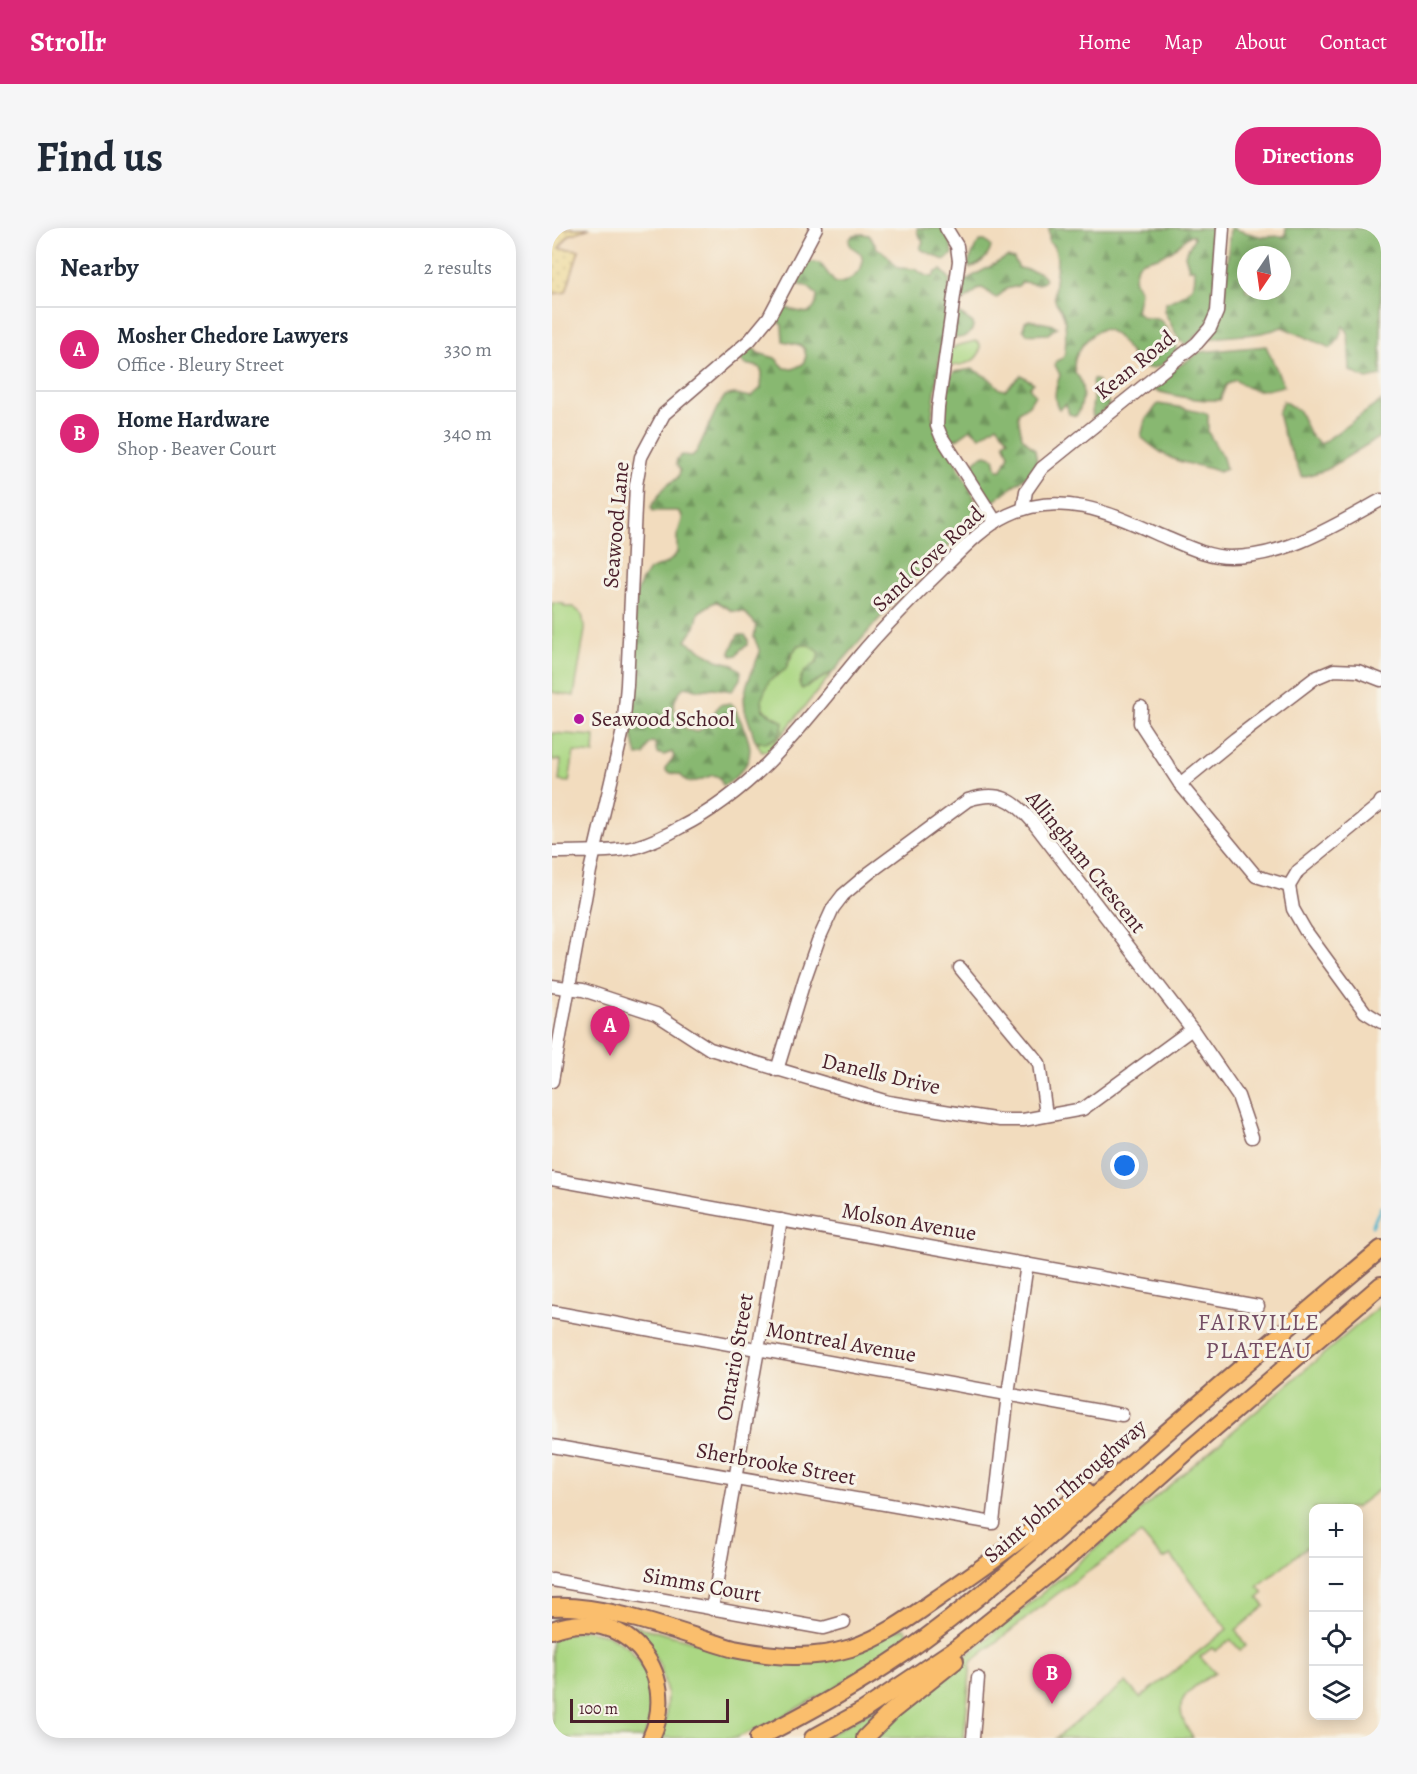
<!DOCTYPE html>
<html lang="en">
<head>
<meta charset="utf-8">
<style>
	body { margin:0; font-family:Alegreya,serif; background:#f6f6f7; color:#1f2937 }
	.controls { position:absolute; right:18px; bottom:18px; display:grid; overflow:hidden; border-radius:12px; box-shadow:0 3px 15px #0003 }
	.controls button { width:54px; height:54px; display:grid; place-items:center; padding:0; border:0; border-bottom:2px solid #e0e1e3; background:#fff; color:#1f2937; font:30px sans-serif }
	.compass { position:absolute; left:685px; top:18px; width:54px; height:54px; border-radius:50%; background:#fff; box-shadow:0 3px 15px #0003; rotate:193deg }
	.scale { position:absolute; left:18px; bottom:15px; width:159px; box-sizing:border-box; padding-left:6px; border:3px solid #4a1f2b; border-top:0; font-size:16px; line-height:21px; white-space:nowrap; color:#4a1f2b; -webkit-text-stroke:4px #f7f3e8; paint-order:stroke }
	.you { position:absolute; left:573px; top:938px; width:21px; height:21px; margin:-15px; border:4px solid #fff; border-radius:50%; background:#1a73e8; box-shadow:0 0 0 9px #1a73e833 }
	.badge { display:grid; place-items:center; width:39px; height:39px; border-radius:50%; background:#db2777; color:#fff; font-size:20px; font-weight:700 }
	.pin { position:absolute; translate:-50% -50px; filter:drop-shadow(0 2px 3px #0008) }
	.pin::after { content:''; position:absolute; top:32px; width:21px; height:18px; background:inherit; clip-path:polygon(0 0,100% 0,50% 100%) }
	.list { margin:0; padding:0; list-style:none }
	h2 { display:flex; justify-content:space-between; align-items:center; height:78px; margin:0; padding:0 24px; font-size:26px }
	h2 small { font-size:20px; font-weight:400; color:#747a83 }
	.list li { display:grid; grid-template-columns:39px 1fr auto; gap:18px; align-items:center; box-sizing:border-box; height:84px; padding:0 24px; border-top:2px solid #e0e1e3 }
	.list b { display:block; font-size:22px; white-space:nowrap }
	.list p { margin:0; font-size:20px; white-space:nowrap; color:#747a83 }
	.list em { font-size:20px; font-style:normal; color:#747a83 }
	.icon { flex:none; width:33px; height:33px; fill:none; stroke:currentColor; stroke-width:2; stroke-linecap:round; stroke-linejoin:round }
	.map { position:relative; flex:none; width:829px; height:1510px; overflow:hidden; border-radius:24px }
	header { display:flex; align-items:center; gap:36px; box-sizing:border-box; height:84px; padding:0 30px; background:#db2777; color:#fff }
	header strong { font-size:28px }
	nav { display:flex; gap:33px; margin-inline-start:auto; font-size:21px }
	.intro { display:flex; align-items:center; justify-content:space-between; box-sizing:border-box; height:144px; padding:0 36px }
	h1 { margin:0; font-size:42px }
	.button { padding:15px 27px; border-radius:24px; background:#db2777; color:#fff; font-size:21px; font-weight:700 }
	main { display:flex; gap:36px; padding:0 36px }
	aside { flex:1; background:#fff; border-radius:24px; box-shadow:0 3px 15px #0003 }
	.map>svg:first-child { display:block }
	.green { fill:#abd783; stroke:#7a7b57; stroke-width:1.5 }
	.forest { fill:url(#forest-firs); stroke:#696c4e; stroke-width:1.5; fill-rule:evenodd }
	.sand { fill:url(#sand-dots); stroke:#9c7c64; stroke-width:1.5 }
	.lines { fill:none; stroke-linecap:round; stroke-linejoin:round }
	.stream { stroke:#4cb2ca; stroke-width:3 }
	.minor-casing { stroke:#85615e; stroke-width:15 }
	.highway-casing { stroke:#85615e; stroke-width:20 }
	.minor { stroke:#fff; stroke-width:12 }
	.highway { stroke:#fabe6d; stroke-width:16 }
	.poi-dot { fill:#b5179e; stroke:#f7f3e8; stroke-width:2 }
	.labels { text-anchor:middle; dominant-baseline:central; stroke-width:6; stroke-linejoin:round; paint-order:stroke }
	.street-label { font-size:22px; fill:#4a1f2b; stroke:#f7f3e8 }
	.poi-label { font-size:22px; fill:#4a1f2b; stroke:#f7f3e8; text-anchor:start }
	.neighbourhood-label { font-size:24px; letter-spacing:1.5px; fill:#744d64; stroke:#f7f3e8 }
</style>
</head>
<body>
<header>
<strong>Strollr</strong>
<nav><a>Home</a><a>Map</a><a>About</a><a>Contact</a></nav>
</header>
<div class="intro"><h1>Find us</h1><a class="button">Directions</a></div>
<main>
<aside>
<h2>Nearby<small>2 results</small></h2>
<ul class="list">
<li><span class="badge">A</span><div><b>Mosher Chedore Lawyers</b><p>Office · Bleury Street</p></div><em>330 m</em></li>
<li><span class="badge">B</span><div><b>Home Hardware</b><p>Shop · Beaver Court</p></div><em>340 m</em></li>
</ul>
</aside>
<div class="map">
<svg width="829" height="1510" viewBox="0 0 829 1510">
	<defs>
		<pattern id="forest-firs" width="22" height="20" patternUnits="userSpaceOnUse" patternTransform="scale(1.5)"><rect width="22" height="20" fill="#88b871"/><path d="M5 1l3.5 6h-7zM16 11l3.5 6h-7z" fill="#71955d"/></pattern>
		<pattern id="sand-dots" width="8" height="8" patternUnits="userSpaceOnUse" patternTransform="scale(1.5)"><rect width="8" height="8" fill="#eeda9e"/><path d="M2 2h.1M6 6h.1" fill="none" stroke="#cebb88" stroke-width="1.8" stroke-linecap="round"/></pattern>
	</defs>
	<rect width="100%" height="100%" fill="#f7f3e8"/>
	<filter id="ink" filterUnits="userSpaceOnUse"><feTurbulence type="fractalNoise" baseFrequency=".0167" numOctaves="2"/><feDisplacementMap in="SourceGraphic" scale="12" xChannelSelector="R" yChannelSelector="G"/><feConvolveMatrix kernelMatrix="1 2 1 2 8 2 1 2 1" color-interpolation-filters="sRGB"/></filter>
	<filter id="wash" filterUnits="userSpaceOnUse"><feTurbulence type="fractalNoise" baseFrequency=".008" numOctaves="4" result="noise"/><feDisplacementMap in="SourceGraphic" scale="24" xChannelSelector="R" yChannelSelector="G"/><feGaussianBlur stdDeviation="1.35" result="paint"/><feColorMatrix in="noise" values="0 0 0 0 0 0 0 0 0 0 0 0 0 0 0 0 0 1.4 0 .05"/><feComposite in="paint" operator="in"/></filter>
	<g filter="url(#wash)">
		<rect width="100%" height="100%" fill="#f2dcbe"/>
		<g class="green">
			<path d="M423,113L428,116C430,134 412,137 398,138V123L404,118Z"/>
			<path d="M0,375L12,376V379H21L30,386L33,402L22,468L0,464Z"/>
			<path d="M246,417H257L267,423C268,439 251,440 247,455L258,457L281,444L218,521L210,524L203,512L207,515L226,490C205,483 205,469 217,453C222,446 230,443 235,437C240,431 240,423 246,417Z"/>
			<path d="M0,505L43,508L42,526L22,524L17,554L7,553L9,532H0Z"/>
			<path d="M829,1077V1260L803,1280H762L761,1314L706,1358L712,1365L706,1370L713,1378L684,1402L694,1418L688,1422L679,1412L663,1423L660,1420L648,1429L663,1445C632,1465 616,1474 641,1510H504L574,1454L588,1470L675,1401L619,1327L611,1331L589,1306L505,1366L419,1434L412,1510H318C387,1448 460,1391 531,1331C631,1247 730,1162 829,1077Z"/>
			<path d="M32,1384L214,1433L353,1400L358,1408L280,1461L220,1494L184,1510H108L114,1490L115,1464L108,1438L102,1427L92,1415L28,1389L0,1391V1386Z"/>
			<path d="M32,1402L56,1407L77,1420L93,1441L102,1477L92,1510H0V1409Z"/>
			<path d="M325,1479L329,1485L305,1510H272Z"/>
		</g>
		<g class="forest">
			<path d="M365,0H391L398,13L401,26L392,32L368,21L371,13L366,6Z"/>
			<path d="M497,0H667L663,69L658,93L635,117L627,112L612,83L614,75C630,68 647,62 642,41H637L633,27L642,10L641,7H638L618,24L606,29L591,33L585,37L582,51L588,64L584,83C592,95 601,87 609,93C612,95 614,101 617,105C627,121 628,123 612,135C581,157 578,103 550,101C537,106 518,128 523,143C523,146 526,148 528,151C533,162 531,178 524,188L517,186L514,176L507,181C500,171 504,158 508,147L503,137L504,133L511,130C515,123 514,97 512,89C511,82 505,78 503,72C499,55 513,24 497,14Z"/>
			<path d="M678,0L710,9L733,8L734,0H829V148L815,151L798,143L796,104L791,98L786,112L779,120L730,99C706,109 683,106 658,111L672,77ZM694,27H730V63H694Z"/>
			<path d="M310,6L317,7L325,20L335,27L346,40L363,41L374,48L381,49L384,44L389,42L398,51L380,188L422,269L425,284L421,295L361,352L281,444L250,461L248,458C247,445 255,441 265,435L267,424L257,417H246L239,427L234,441L217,453L210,470L211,482L231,494C231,506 224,511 213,515L203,512L193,482L192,470L195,456L208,424L202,409L204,398L201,393L192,384L180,383L164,373L147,384L143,399L134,413L165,432L180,436L189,443L188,451L180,463L161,460L150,462L132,459C114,475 121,501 145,504L155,497L167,477L178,475L182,478C192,502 210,525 186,546C181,551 178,556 171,557L167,549L161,547L145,553L136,554L128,547L115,544L113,540L122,529L120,524L112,527L105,525L103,515L100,514L96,517L92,527L85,528L80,507L83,370L89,354L97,342L115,335L122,329L125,324V308L130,292V288L126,283H101L99,279C104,273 109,262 115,257C122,252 127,252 128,242L124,236L125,231L130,227L140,228L145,223L165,180L173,168L182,166L199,169L209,160L210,144L207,139L193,136L188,131H185L167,145L199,118L206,125L223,130L233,140L241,141L251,136L254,128L252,120L248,117L231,113L230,97L218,88L227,78C243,81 264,96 265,67L256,59L245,56L234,66L252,33L268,35L283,55C296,56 316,42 309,27C307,23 302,21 298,18L297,12L301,7Z"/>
			<path d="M428,13H433L439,18C438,28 428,37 418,40L416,36C418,31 425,15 428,13Z"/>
			<path d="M455,29L462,31L467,40L486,44L493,49V53C486,59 478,54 470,54L466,58L454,61L445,70C437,69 436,60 428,60L411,73L406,74L407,57L410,54Z"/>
			<path d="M405,86H408L421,95C422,107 410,112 399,109Z"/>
			<path d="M477,92L502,97L505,99L496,106C491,106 478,107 475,106L471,101L473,94Z"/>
			<path d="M714,118L732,158C710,163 702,166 683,152L674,157L668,172C642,173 618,167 594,160L648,124Z"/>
			<path d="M420,141L437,150L448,161L453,162L469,147L482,155L477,159L483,167L477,177L467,184L466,188L470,209L483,222L485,233L480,244L442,273L436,272L429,261L428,256L418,244C420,235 426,229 434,227L442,230L445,242H450L457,227L452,214L456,211L445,197L428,209L419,201L406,210L398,213L390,203L394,153L402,144Z"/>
			<path d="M541,151L546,153V164L554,169L557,177L544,189H541C538,178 544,166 540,155Z"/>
			<path d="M731,173L747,183L758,207L769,216L829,173V208L774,242L750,249L731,205L726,185Z"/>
			<path d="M606,176L626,179L656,186V204L671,230L674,241L667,244C656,239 646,238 634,235C616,231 603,221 589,209L593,192Z"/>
			<path d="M186,407H193L196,412V417L189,421L185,427L180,428L178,424Z"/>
		</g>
		<path class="sand" d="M0,0H38L17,7L7,20L27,22L14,64L0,66Z"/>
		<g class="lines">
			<path class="stream" d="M820,998L829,979"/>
		</g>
	</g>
	<g filter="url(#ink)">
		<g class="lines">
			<defs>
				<g id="minor">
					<path d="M394,0L405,18L407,33L386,180L385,198L389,208L444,294"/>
					<path d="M471,281L474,263L490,240L645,115L658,100L665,84L671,0"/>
					<path d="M589,479L588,495L628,556L704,648L737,658"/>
					<path d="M628,556L683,511L763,450L782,442L806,443L829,452"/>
					<path d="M829,573L827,577L746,643L737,658L741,681L753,702L813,784L829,794"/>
					<path d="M0,624C24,623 62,625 84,619C100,614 115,607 129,599C208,559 254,492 309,426C331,400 354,377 377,354C402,331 426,301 456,287C512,260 566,289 617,311C636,319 657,329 678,329C733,329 782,298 829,272"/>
					<path d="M408,740L487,835L494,887"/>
					<path d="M0,758L31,762L104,786L158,821L336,874L448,892H471L531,881L640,801"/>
					<path d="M225,842L253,750L266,713L281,680L291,667L317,645L416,572C447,562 461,571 481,594L640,801L686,868L700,909"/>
					<path d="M0,853L38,643L71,502L75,457L84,257L89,229L112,186L198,112L217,89L264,0"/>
					<path d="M0,951L706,1078"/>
					<path d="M0,1084L570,1187"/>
					<path d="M0,1218L441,1295L456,1166L475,1036"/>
					<path d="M0,1352L271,1400L292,1394"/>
					<path d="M160,1381L229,992"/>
					<path d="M421,1510L426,1450"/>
				</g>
				<g id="highway">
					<path d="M0,1379C56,1376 128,1405 182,1421C222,1429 260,1432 299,1420C332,1409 359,1389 386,1370C437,1336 485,1299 534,1263"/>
					<path d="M0,1402C70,1375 130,1443 99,1510"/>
					<path d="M206,1510C256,1485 304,1458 351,1426C434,1368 508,1298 584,1231C665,1160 747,1090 829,1021"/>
					<path d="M261,1510L312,1482L406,1419L509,1336L638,1221L829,1057"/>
					<path d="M313,1510L340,1483L403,1433"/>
				</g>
			</defs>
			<use href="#minor" class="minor-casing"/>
			<use href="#highway" class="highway-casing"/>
			<use href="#minor" class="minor"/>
			<use href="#highway" class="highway"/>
		</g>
	</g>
	<circle class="poi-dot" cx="27" cy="491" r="6"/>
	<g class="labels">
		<g class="street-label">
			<text transform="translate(583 137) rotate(-39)">Kean Road</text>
			<text transform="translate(64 297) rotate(-85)">Seawood Lane</text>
			<text transform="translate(376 331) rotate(-43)">Sand Cove Road</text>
			<text transform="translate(534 634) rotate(51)">Allingham Crescent</text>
			<text transform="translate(329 846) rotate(13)">Danells Drive</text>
			<text transform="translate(357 994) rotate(10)">Molson Avenue</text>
			<text transform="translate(289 1114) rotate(10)">Montreal Avenue</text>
			<text transform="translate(183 1129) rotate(-80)">Ontario Street</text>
			<text transform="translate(224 1236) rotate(10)">Sherbrooke Street</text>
			<text transform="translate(513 1263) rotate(-41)">Saint John Throughway</text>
			<text transform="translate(150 1357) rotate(10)">Simms Court</text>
		</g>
		<g class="poi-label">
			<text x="39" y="491">Seawood School</text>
		</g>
		<g class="neighbourhood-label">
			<text x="707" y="1094">FAIRVILLE<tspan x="707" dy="28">PLATEAU</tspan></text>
		</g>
	</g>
</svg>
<div class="controls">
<button>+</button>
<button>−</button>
<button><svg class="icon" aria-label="locate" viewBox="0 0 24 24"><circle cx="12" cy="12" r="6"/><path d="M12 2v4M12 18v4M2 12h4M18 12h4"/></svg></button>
<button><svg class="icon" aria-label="layers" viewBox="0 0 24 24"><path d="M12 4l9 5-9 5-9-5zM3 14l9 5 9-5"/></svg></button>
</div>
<svg class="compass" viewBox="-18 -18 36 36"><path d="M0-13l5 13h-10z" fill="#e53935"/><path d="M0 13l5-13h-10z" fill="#747a83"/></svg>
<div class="scale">100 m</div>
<div class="you"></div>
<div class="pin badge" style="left:58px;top:828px">A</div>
<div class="pin badge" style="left:500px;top:1476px">B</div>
</div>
</main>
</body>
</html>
